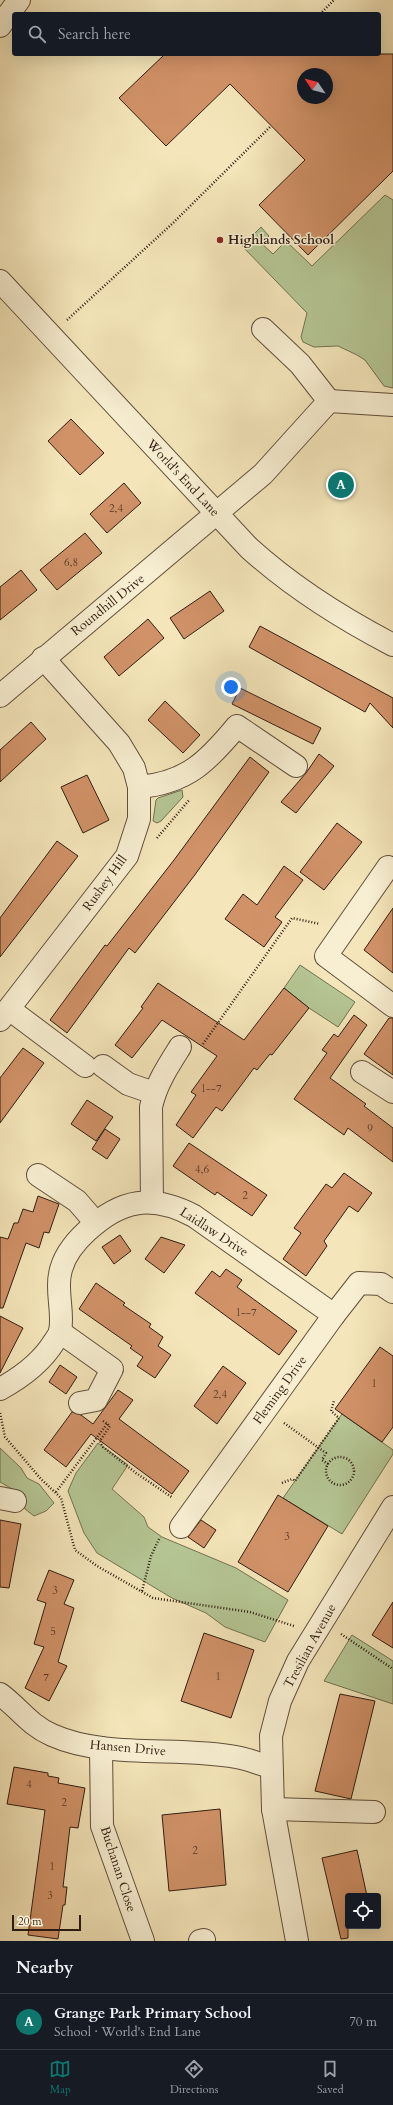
<!DOCTYPE html>
<html lang="en">
<head>
<meta charset="utf-8">
<style>
	body { margin:0; font-family:Cardo,serif; background:#20242c; color:#f1f3f6 }
	.controls { position:absolute; right:12px; bottom:12px; display:grid; overflow:hidden; border-radius:4px; box-shadow:0 4px 16px #0002 }
	.controls button { width:36px; height:36px; display:grid; place-items:center; padding:0; border:0; border-bottom:1px solid #363941; background:#171b24; color:#f1f3f6; font:20px sans-serif }
	.compass { position:absolute; left:297px; top:68px; width:36px; height:36px; border-radius:50%; background:#171b24; box-shadow:0 4px 16px #0002; rotate:305deg }
	.scale { position:absolute; left:12px; bottom:10px; width:69px; box-sizing:border-box; padding-left:4px; border:2px solid #301d11; border-top:0; font-size:11px; line-height:14px; white-space:nowrap; color:#301d11; -webkit-text-stroke:3px #f8efd2; paint-order:stroke }
	.you { position:absolute; left:231px; top:687px; width:14px; height:14px; margin:-10px; border:3px solid #fff; border-radius:50%; background:#1a73e8; box-shadow:0 0 0 6px #1a73e833 }
	.badge { display:grid; place-items:center; width:26px; height:26px; border-radius:50%; background:#0f766e; color:#fff; font-size:13px; font-weight:700 }
	.pin { position:absolute; translate:-50% -50%; border:2px solid #fff; box-shadow:0 1px 4px #0006 }
	.list { margin:0; padding:0; list-style:none }
	h2 { display:flex; justify-content:space-between; align-items:center; height:52px; margin:0; padding:0 16px; font-size:17px }
	h2 small { font-size:13px; font-weight:400; color:#9ea1a6 }
	.list li { display:grid; grid-template-columns:26px 1fr auto; gap:12px; align-items:center; box-sizing:border-box; height:56px; padding:0 16px; border-top:1px solid #363941 }
	.list b { display:block; font-size:15px; white-space:nowrap }
	.list p { margin:0; font-size:13px; white-space:nowrap; color:#9ea1a6 }
	.list em { font-size:13px; font-style:normal; color:#9ea1a6 }
	.icon { flex:none; width:22px; height:22px; fill:none; stroke:currentColor; stroke-width:2; stroke-linecap:round; stroke-linejoin:round }
	.map { position:relative; flex:none; width:393px; height:1941px; overflow:hidden }
	.search { position:absolute; background:#171b24; box-shadow:0 4px 16px #0002; left:12px; right:12px; top:12px; height:44px; display:flex; align-items:center; gap:10px; box-sizing:border-box; padding:0 14px; border-radius:4px; color:#9ea1a6; font-size:15px }
	.sheet { height:108px; background:#171b24 }
	nav { display:flex; justify-content:space-around; align-items:center; box-sizing:border-box; height:56px; border-top:1px solid #363941; background:#171b24; font-size:11px; color:#9ea1a6 }
	nav a { display:grid; justify-items:center; gap:2px }
	nav .on { color:#0f766e }
	.map>svg:first-child { display:block }
	.green { fill:#b5c694; stroke:#727252 }
	.building { fill:#d19268; stroke:#301d11; fill-rule:evenodd }
	.lines { fill:none; stroke-linecap:round; stroke-linejoin:round }
	.minor-casing { stroke:#614f3b; stroke-width:24 }
	.path { stroke:#301d11; stroke-width:2.5; stroke-dasharray:1 2; stroke-linecap:butt }
	.minor { stroke:#f8efd2; stroke-width:22 }
	.poi-dot { fill:#8f2418; stroke:#f8efd2; stroke-width:1.5 }
	.labels { text-anchor:middle; dominant-baseline:central; stroke-width:3; stroke-linejoin:round; paint-order:stroke }
	.number-label { font-size:11px; fill:#583a27 }
	.poi-label { font-size:13px; font-weight:bold; fill:#301d11; stroke:#f8efd2; text-anchor:start }
	.street-label { font-size:13px; fill:#301d11; stroke:#f8efd2 }
</style>
</head>
<body>
<div class="map">
<svg width="393" height="1941" viewBox="0 0 393 1941">
	<rect width="100%" height="100%" fill="#f4e6ba"/>
	<filter id="stains"><feTurbulence type="fractalNoise" baseFrequency=".005" numOctaves="4"/><feColorMatrix values="0 0 0 0 .2 0 0 0 0 .09 0 0 0 0 .02 0 0 0 .5 -.17"/></filter>
	<radialGradient id="worn" r=".72"><stop offset=".6" stop-color="#630" stop-opacity="0"/><stop offset="1" stop-color="#630" stop-opacity=".3"/></radialGradient>
	<g class="green">
		<path d="M385,195L393,200V388L384,386L365,360L357,355L338,346L314,347L303,342L301,337L307,313L242,246L261,227L269,236L261,243L273,254L286,241L312,266Z"/>
		<path d="M182,790L183,797L161,821L157,823L153,821L156,800L158,798Z"/>
		<path d="M300,965L355,1002L338,1027L309,1008L284,988Z"/>
		<path d="M342,1414L393,1450V1454L342,1534L283,1498Z"/>
		<path d="M98,1443L128,1465L112,1489L144,1517L148,1527L162,1537L236,1568L288,1600L265,1642L225,1627L206,1613L172,1598L97,1553L84,1533L68,1491L76,1473Z"/>
		<path d="M0,1448L21,1468L27,1478L39,1484L54,1503L46,1511L34,1516L25,1509L21,1494L0,1482Z"/>
		<path d="M352,1635L393,1661V1704L324,1681Z"/>
	</g>
	<g class="building">
		<path d="M165,54H393V171L308,255L259,205L305,160L230,84L166,146L119,98ZM303,74H327V98H303Z"/>
		<path d="M71,419L104,453L80,475L48,441Z"/>
		<path d="M124,483L141,503L107,533L90,514Z"/>
		<path d="M85,533L102,553L57,590L40,570Z"/>
		<path d="M21,570L37,590L0,620V587Z"/>
		<path d="M210,591L224,611L184,639L170,618Z"/>
		<path d="M148,619L164,638L119,676L104,657Z"/>
		<path d="M260,626L393,698V728L370,703L365,712L249,647Z"/>
		<path d="M240,688L321,728L313,744L232,704Z"/>
		<path d="M165,701L200,735L183,753L148,720Z"/>
		<path d="M31,722L46,739L0,782V750Z"/>
		<path d="M319,754L334,766L296,813L281,802L306,773Z"/>
		<path d="M250,757L269,772L194,876L135,953L129,948L67,1033L50,1020L105,945L107,946L174,860Z"/>
		<path d="M87,775L109,820L83,833L61,787Z"/>
		<path d="M337,823L362,842L324,890L300,872Z"/>
		<path d="M57,841L78,856L0,957V918Z"/>
		<path d="M284,866L303,880L275,917L282,922L264,947L225,919L243,894L257,905Z"/>
		<path d="M393,908V973L364,950Z"/>
		<path d="M158,983L244,1040L284,988L309,1008L272,1055L270,1054L257,1070L254,1068L222,1111L216,1107L193,1138L176,1125L196,1095L191,1092L217,1056L162,1020L132,1058L115,1045L143,1008L141,1007Z"/>
		<path d="M354,1015L367,1025L330,1078L366,1104L364,1106L393,1128V1162L348,1128L344,1135L294,1099L327,1053L322,1050L334,1034L338,1037Z"/>
		<path d="M389,1018H393V1075L364,1054Z"/>
		<path d="M23,1048L44,1063L0,1123V1078Z"/>
		<path d="M87,1100L113,1117L96,1141L71,1124Z"/>
		<path d="M105,1129L120,1139L107,1159L92,1149Z"/>
		<path d="M189,1143L267,1195L252,1216L217,1192L215,1195L173,1166Z"/>
		<path d="M344,1173L372,1193L358,1212L349,1206L324,1241L327,1246L306,1276L283,1259L301,1233L294,1228L326,1184L332,1188Z"/>
		<path d="M38,1196L59,1204L49,1233L44,1232L39,1248L26,1243L3,1308H0V1237L8,1239L14,1223H18L23,1209L33,1212Z"/>
		<path d="M120,1235L131,1251L114,1264L102,1247Z"/>
		<path d="M161,1237L185,1245L164,1273L145,1259Z"/>
		<path d="M226,1269L242,1280L237,1287L297,1331L279,1355L195,1293L212,1271L220,1277Z"/>
		<path d="M96,1283L125,1303L123,1305L151,1324L149,1327L163,1337L158,1346L171,1355L155,1378L137,1366L143,1357L130,1348L132,1346L79,1309Z"/>
		<path d="M0,1316L23,1328L0,1373Z"/>
		<path d="M380,1347L393,1356V1427L382,1442L335,1409Z"/>
		<path d="M60,1365L77,1377L66,1394L49,1382Z"/>
		<path d="M223,1366L246,1383L217,1424L194,1406Z"/>
		<path d="M118,1390L133,1400L119,1419L189,1471L172,1494L91,1434L66,1467L44,1450L72,1412L81,1415L93,1424Z"/>
		<path d="M278,1495L328,1526L288,1592L238,1562Z"/>
		<path d="M0,1520L21,1524L9,1588L0,1587Z"/>
		<path d="M201,1520L216,1530L204,1548L188,1537Z"/>
		<path d="M49,1570L74,1580L64,1604L74,1608L58,1662L67,1666L49,1701L25,1688L44,1647L34,1644L46,1603L37,1600Z"/>
		<path d="M393,1602V1648L372,1635Z"/>
		<path d="M204,1633L254,1650L231,1718L181,1701Z"/>
		<path d="M340,1694L375,1701L351,1799L315,1791Z"/>
		<path d="M14,1767L48,1773V1776L59,1778L58,1783L85,1788L78,1828L70,1827L63,1887H67L65,1905H63L58,1939L28,1935L45,1810L7,1804Z"/>
		<path d="M220,1809L226,1885L169,1891L162,1815Z"/>
		<path d="M357,1850L367,1896H348V1938L341,1939L322,1858Z"/>
	</g>
	<g class="lines">
		<defs>
			<g id="minor">
				<path d="M0,26L19,0"/>
				<path d="M0,281L249,548C292,587 341,618 393,645"/>
				<path d="M329,401L393,405"/>
				<path d="M0,696L263,474L329,401L300,364L263,329"/>
				<path d="M139,787C187,783 208,761 237,726L296,766"/>
				<path d="M388,867L326,956L393,1006"/>
				<path d="M9,1009L85,1066"/>
				<path d="M0,1020L127,856L139,819V787L134,768L119,743L43,658"/>
				<path d="M103,1066L128,1084L154,1093"/>
				<path d="M362,1072L393,1092"/>
				<path d="M38,1175L77,1201L96,1223"/>
				<path d="M152,1202L151,1107C156,1084 168,1066 180,1047"/>
				<path d="M60,1332L112,1369L96,1400L80,1403"/>
				<path d="M0,1389C22,1377 41,1363 54,1342C56,1339 59,1335 60,1332C64,1313 56,1292 60,1274C63,1257 75,1242 87,1231C121,1199 152,1194 194,1216L334,1315"/>
				<path d="M0,1498L15,1501"/>
				<path d="M181,1527L334,1315L359,1283L381,1284L393,1292"/>
				<path d="M0,1694C19,1708 29,1725 52,1735C105,1759 179,1746 236,1757C248,1759 259,1764 271,1767"/>
				<path d="M101,1748L102,1826L143,1941"/>
				<path d="M273,1809L374,1812"/>
				<path d="M200,1941L204,1940"/>
				<path d="M297,1941L273,1809L271,1736L280,1701L298,1661L393,1507"/>
			</g>
		</defs>
		<use href="#minor" class="minor-casing"/>
		<g class="path">
			<path d="M320,14L334,0"/>
			<path d="M67,320L173,223L271,126"/>
			<path d="M157,838L190,799"/>
			<path d="M203,1044L292,918L320,924"/>
			<path d="M0,1413L5,1437L41,1479L61,1498L75,1550L97,1566L153,1598L250,1612L294,1626"/>
			<path d="M103,1421L110,1426L100,1441L103,1447L136,1473L173,1498"/>
			<path d="M284,1423L326,1453L322,1460L328,1464"/>
			<circle cx="340" cy="1471" r="14"/>
			<path d="M282,1483L292,1479L295,1481L339,1418L331,1411L334,1401"/>
			<path d="M56,1492L107,1424"/>
			<path d="M142,1591L151,1556L160,1537"/>
			<path d="M341,1634L393,1669"/>
		</g>
		<use href="#minor" class="minor"/>
	</g>
	<circle class="poi-dot" cx="220" cy="240" r="4"/>
	<g class="labels">
		<g class="number-label">
			<text x="116" y="508">2,4</text>
			<text x="71" y="562">6,8</text>
			<text x="211" y="1088">1--7</text>
			<text x="370" y="1128">9</text>
			<text x="202" y="1169">4,6</text>
			<text x="245" y="1195">2</text>
			<text x="246" y="1312">1--7</text>
			<text x="374" y="1383">1</text>
			<text x="220" y="1394">2,4</text>
			<text x="287" y="1536">3</text>
			<text x="55" y="1590">3</text>
			<text x="53" y="1631">5</text>
			<text x="218" y="1676">1</text>
			<text x="46" y="1677">7</text>
			<text x="29" y="1784">4</text>
			<text x="64" y="1802">2</text>
			<text x="195" y="1850">2</text>
			<text x="52" y="1866">1</text>
			<text x="50" y="1895">3</text>
		</g>
		<g class="poi-label">
			<text x="228" y="240">Highlands School</text>
		</g>
		<g class="street-label">
			<text transform="translate(183 478) rotate(47)">World's End Lane</text>
			<text transform="translate(108 605) rotate(-39)">Roundhill Drive</text>
			<text transform="translate(105 883) rotate(-54)">Rushey Hill</text>
			<text transform="translate(214 1232) rotate(33)">Laidlaw Drive</text>
			<text transform="translate(280 1390) rotate(-54)">Fleming Drive</text>
			<text transform="translate(310 1646) rotate(-61)">Tresilian Avenue</text>
			<text transform="translate(128 1748) rotate(5)">Hansen Drive</text>
			<text transform="translate(118 1869) rotate(72)">Buchanan Close</text>
		</g>
	</g>
	<rect width="100%" height="100%" filter="url(#stains)"/>
	<rect width="100%" height="100%" fill="url(#worn)"/>
</svg>
<div class="controls">
<button><svg class="icon" aria-label="locate" viewBox="0 0 24 24"><circle cx="12" cy="12" r="6"/><path d="M12 2v4M12 18v4M2 12h4M18 12h4"/></svg></button>
</div>
<svg class="compass" viewBox="-18 -18 36 36"><path d="M0-13l5 13h-10z" fill="#e53935"/><path d="M0 13l5-13h-10z" fill="#9ea1a6"/></svg>
<div class="scale">20 m</div>
<div class="you"></div>
<div class="pin badge" style="left:341px;top:485px">A</div>
<div class="search"><svg class="icon" aria-label="search" viewBox="0 0 24 24"><circle cx="10" cy="10" r="6"/><path d="M15 15l6 6"/></svg>Search here</div>
</div>
<section class="sheet">
<h2>Nearby<small></small></h2>
<ul class="list">
<li><span class="badge">A</span><div><b>Grange Park Primary School</b><p>School · World's End Lane</p></div><em>70 m</em></li>
</ul>
</section>
<nav>
<a class="on"><svg class="icon" aria-label="map" viewBox="0 0 24 24"><path d="M3 6l6-2 6 2 6-2v14l-6 2-6-2-6 2zM9 4v14M15 6v14"/></svg>Map</a>
<a><svg class="icon" aria-label="directions" viewBox="0 0 24 24"><path d="M12 3l9 9-9 9-9-9zM9 14v-3h6M13 9l2 2-2 2"/></svg>Directions</a>
<a><svg class="icon" aria-label="saved" viewBox="0 0 24 24"><path d="M7 4h10v16l-5-4-5 4z"/></svg>Saved</a>
</nav>
</body>
</html>
